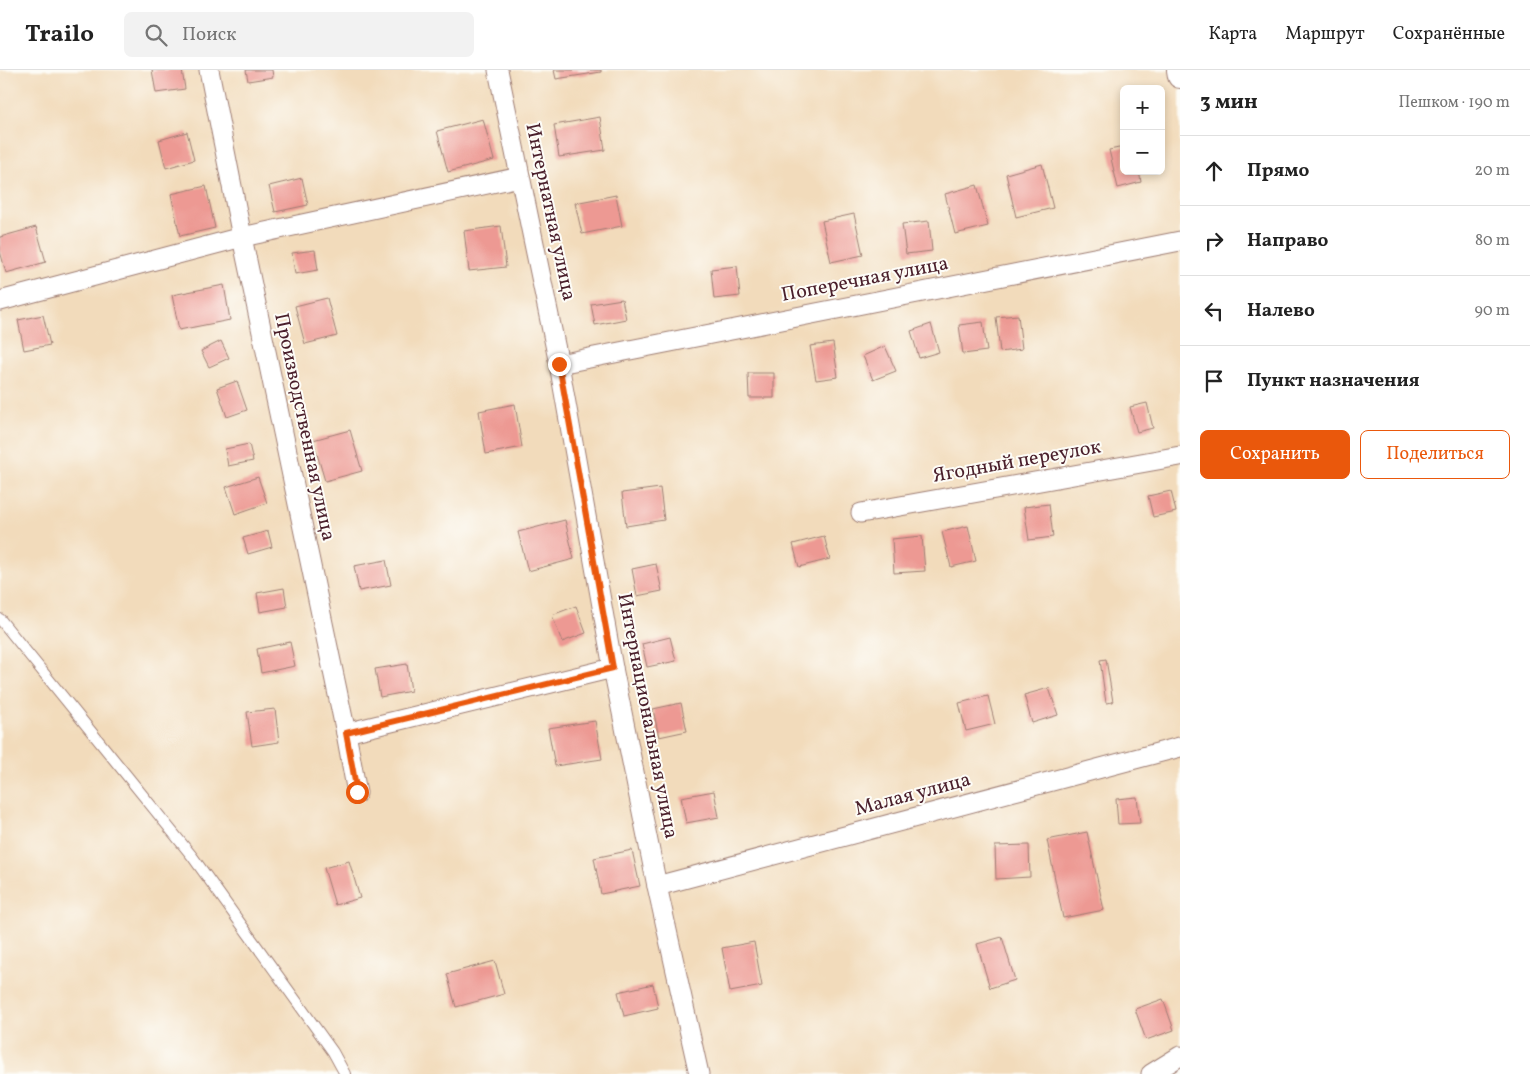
<!DOCTYPE html>
<html lang="ru">
<head>
<meta charset="utf-8">
<style>
	body { margin:0; font-family:Vollkorn,serif; background:#f2f2f2; color:#222 }
	.controls { position:absolute; right:15px; top:15px; display:grid; overflow:hidden; border-radius:8px; box-shadow:0 2px 8px #0003 }
	.controls button { width:45px; height:45px; display:grid; place-items:center; padding:0; border:0; border-bottom:1px solid #e0e0e0; background:#fff; color:#222; font:25px sans-serif }
	.stop { position:absolute; width:15px; height:15px; margin:-11px; border:4px solid #ea580c; border-radius:50%; background:#fff }
	.stop.end { background:#ea580c; border-color:#fff; box-shadow:0 1px 5px #0008 }
	.list { margin:0; padding:0; list-style:none }
	h2 { display:flex; justify-content:space-between; align-items:center; height:65px; margin:0; padding:0 20px; font-size:21px }
	h2 small { font-size:16px; font-weight:400; color:#767676 }
	.list li { display:grid; grid-template-columns:32px 1fr auto; gap:15px; align-items:center; box-sizing:border-box; height:70px; padding:0 20px; border-top:1px solid #e0e0e0 }
	.list b { display:block; font-size:19px; white-space:nowrap }
	.list em { font-size:16px; font-style:normal; color:#767676 }
	.actions { display:flex; gap:10px; padding:15px 20px }
	.actions a { flex:1; padding:11px 0; border:1px solid #ea580c; border-radius:8px; text-align:center; font-size:18px; color:#ea580c }
	.actions .main { background:#ea580c; color:#fff }
	.icon { flex:none; width:28px; height:28px; fill:none; stroke:currentColor; stroke-width:2; stroke-linecap:round; stroke-linejoin:round }
	.map { position:relative; flex:none; width:1180px; height:1004px; overflow:hidden }
	header { display:flex; align-items:center; gap:30px; box-sizing:border-box; height:70px; padding:0 25px; background:#fff; border-bottom:1px solid #e0e0e0 }
	header strong { font-size:24px }
	nav { display:flex; gap:28px; margin-inline-start:auto; font-size:18px }
	.search { width:350px; height:45px; background:#f2f2f2; display:flex; align-items:center; gap:12px; box-sizing:border-box; padding:0 18px; border-radius:8px; color:#767676; font-size:19px }
	main { display:flex }
	aside { flex:1; background:#fff }
	.map>svg:first-child { display:block }
	.building { fill:#ed9993 }
	.lines { fill:none; stroke-linecap:round; stroke-linejoin:round }
	.service-casing { stroke:#9e7d73; stroke-width:12 }
	.minor-casing { stroke:#9e7d73; stroke-width:21 }
	.tertiary-casing { stroke:#9e7d73; stroke-width:26 }
	.service { stroke:#fff; stroke-width:10 }
	.minor { stroke:#fff; stroke-width:19 }
	.tertiary { stroke:#fff; stroke-width:24 }
	.route { stroke:#ea580c; stroke-width:6 }
	.labels { text-anchor:middle; dominant-baseline:central; stroke-width:4; stroke-linejoin:round; paint-order:stroke }
	.street-label { font-size:20px; fill:#4a1f2b; stroke:#fdfcf7 }
</style>
</head>
<body>
<header>
<strong>Trailo</strong>
<div class="search"><svg class="icon" aria-label="search" viewBox="0 0 24 24"><circle cx="10" cy="10" r="6"/><path d="M15 15l6 6"/></svg>Поиск</div>
<nav><a>Карта</a><a>Маршрут</a><a>Сохранённые</a></nav>
</header>
<main>
<div class="map">
<svg width="1180" height="1004" viewBox="0 0 1180 1004">
	<rect width="100%" height="100%" fill="#fdfcf7"/>
	<filter id="ink" filterUnits="userSpaceOnUse"><feTurbulence type="fractalNoise" baseFrequency=".02" numOctaves="2"/><feDisplacementMap in="SourceGraphic" scale="10" xChannelSelector="R" yChannelSelector="G"/><feConvolveMatrix kernelMatrix="1 2 1 2 8 2 1 2 1" color-interpolation-filters="sRGB"/></filter>
	<filter id="wash" filterUnits="userSpaceOnUse"><feTurbulence type="fractalNoise" baseFrequency=".0096" numOctaves="4" result="noise"/><feDisplacementMap in="SourceGraphic" scale="20" xChannelSelector="R" yChannelSelector="G"/><feGaussianBlur stdDeviation="1.12" result="paint"/><feColorMatrix in="noise" values="0 0 0 0 0 0 0 0 0 0 0 0 0 0 0 0 0 1.4 0 .05"/><feComposite in="paint" operator="in"/></filter>
	<g filter="url(#wash)">
		<rect width="100%" height="100%" fill="#f2dbbb"/>
		<g id="blocks">
			<g class="building">
				<path d="M152,0H182L185,19L156,23Z"/>
				<path d="M246,0H272L273,7L248,11Z"/>
				<path d="M554,0H601V2L556,9Z"/>
				<path d="M600,47L605,80L559,87L554,55Z"/>
				<path d="M483,49L494,90L448,102L437,61Z"/>
				<path d="M187,62L194,90L166,98L159,70Z"/>
				<path d="M1124,77V101H1139L1141,112L1118,118L1109,80Z"/>
				<path d="M1042,94L1053,138L1016,147L1006,104Z"/>
				<path d="M302,108L308,135L275,142L269,116Z"/>
				<path d="M977,115L988,156L955,164L945,124Z"/>
				<path d="M206,116L215,158L180,166L171,124Z"/>
				<path d="M616,125L622,156L582,164L575,133Z"/>
				<path d="M854,144L863,185L831,192L822,151Z"/>
				<path d="M929,151L932,181L906,184L902,154Z"/>
				<path d="M501,156L506,197L469,201L464,161Z"/>
				<path d="M36,157L46,192L6,203L0,181V167Z"/>
				<path d="M315,180L318,200L295,204L292,183Z"/>
				<path d="M737,196L740,226L714,229L711,199Z"/>
				<path d="M224,215L230,250L179,260L172,225Z"/>
				<path d="M327,228L337,266L305,274L295,236Z"/>
				<path d="M622,229L626,249L595,255L591,234Z"/>
				<path d="M43,245L50,275L24,280L18,250Z"/>
				<path d="M1018,245L1022,279L1000,282L996,247Z"/>
				<path d="M983,252L987,281L963,284L959,255Z"/>
				<path d="M931,254L939,282L919,288L911,261Z"/>
				<path d="M221,271L229,288L209,297L201,281Z"/>
				<path d="M833,273L838,307L816,310L810,276Z"/>
				<path d="M885,276L896,301L873,310L863,286Z"/>
				<path d="M748,303H774V328H749Z"/>
				<path d="M237,311L247,340L227,347L217,318Z"/>
				<path d="M1147,333L1153,358L1137,362L1130,337Z"/>
				<path d="M515,334L522,377L486,384L479,341Z"/>
				<path d="M350,360L362,401L325,411L313,370Z"/>
				<path d="M249,374L253,391L228,396L225,379Z"/>
				<path d="M258,407L267,433L235,444L226,417Z"/>
				<path d="M660,418L664,450L626,456L622,423Z"/>
				<path d="M1171,421L1176,442L1153,447L1148,426Z"/>
				<path d="M1049,434L1053,467L1029,470L1024,437Z"/>
				<path d="M565,450L574,489L528,501L518,462Z"/>
				<path d="M968,456L976,491L951,497L942,462Z"/>
				<path d="M268,461L272,477L248,484L243,468Z"/>
				<path d="M824,466L830,489L799,497L793,474Z"/>
				<path d="M922,466L925,501L894,503L892,469Z"/>
				<path d="M386,490L391,515L359,521L354,496Z"/>
				<path d="M656,494L662,521L637,526L632,499Z"/>
				<path d="M284,518L287,537L260,542L257,523Z"/>
				<path d="M576,536L586,563L562,572L552,545Z"/>
				<path d="M670,567L676,591L647,597L642,574Z"/>
				<path d="M290,572L295,596L261,603L257,579Z"/>
				<path d="M1106,589L1113,632L1106,633L1100,590Z"/>
				<path d="M407,594L411,621L380,627L375,599Z"/>
				<path d="M1049,618L1058,645L1032,653L1024,625Z"/>
				<path d="M988,626L995,654L966,661L959,633Z"/>
				<path d="M681,633L687,661L659,667L653,639Z"/>
				<path d="M275,639L279,672L252,676L247,642Z"/>
				<path d="M595,651L602,689L555,696L548,658Z"/>
				<path d="M714,721L719,747L686,753L681,727Z"/>
				<path d="M1137,727L1140,753L1118,754L1116,729Z"/>
				<path d="M1087,762L1104,840L1063,848L1047,770Z"/>
				<path d="M1029,775L1030,807L996,809L995,776Z"/>
				<path d="M632,780L640,816L601,824L594,788Z"/>
				<path d="M349,791L360,828L335,835L324,798Z"/>
				<path d="M1002,867L1015,910L990,918L977,874Z"/>
				<path d="M754,872L762,916L730,922L722,878Z"/>
				<path d="M495,891L504,924L456,937L447,904Z"/>
				<path d="M653,914L658,938L624,946L618,922Z"/>
				<path d="M1163,929L1174,960L1146,970L1135,939Z"/>
			</g>
		</g>
	</g>
	<g filter="url(#ink)">
		<use href="#blocks" fill-opacity="0" stroke="#9e7d73" stroke-width="1"/>
		<g class="lines">
			<defs>
				<path id="service" d="M0,549L192,786L333,982L345,1004"/>
				<g id="minor">
					<path d="M209,0L242,167L346,663L357,723"/>
					<path d="M498,0L559,294L613,598L657,816L699,1004"/>
					<path d="M0,231L242,167L520,107"/>
					<path d="M559,294L1180,171"/>
					<path d="M861,443L1180,386"/>
					<path d="M346,663L613,598"/>
					<path d="M657,816L1180,677"/>
					<path d="M1151,1004L1180,986"/>
				</g>
				<path id="tertiary" d="M1179,0L1180,6"/>
			</defs>
			<use href="#service" class="service-casing"/>
			<use href="#minor" class="minor-casing"/>
			<use href="#tertiary" class="tertiary-casing"/>
			<use href="#service" class="service"/>
			<use href="#minor" class="minor"/>
			<use href="#tertiary" class="tertiary"/>
		</g>
	</g>
	<g class="lines" filter="url(#ink)">
		<path class="route" d="M357,722L346,663L613,598L559,294"/>
	</g>
	<g class="labels">
		<g class="street-label">
			<text transform="translate(550 142) rotate(78)">Интернатная улица</text>
			<text transform="translate(865 210) rotate(-11)">Поперечная улица</text>
			<text transform="translate(304 357) rotate(78)">Производственная улица</text>
			<text transform="translate(1017 392) rotate(-10)">Ягодный переулок</text>
			<text transform="translate(647 646) rotate(79)">Интернациональная улица</text>
			<text transform="translate(913 725) rotate(-15)">Малая улица</text>
		</g>
	</g>
</svg>
<div class="controls">
<button>+</button>
<button>−</button>
</div>
<div class="stop" style="left:357px;top:722px"></div>
<div class="stop end" style="left:559px;top:294px"></div>
</div>
<aside>
<h2>3 мин<small>Пешком · 190 m</small></h2>
<ul class="list">
<li><svg class="icon" aria-label="ahead" viewBox="0 0 24 24"><path d="M12 20V5M6 11l6-6 6 6"/></svg><div><b>Прямо</b></div><em>20 m</em></li>
<li><svg class="icon" aria-label="right" viewBox="0 0 24 24"><path d="M7 20v-9h11M14 6l5 5-5 5"/></svg><div><b>Направо</b></div><em>80 m</em></li>
<li><svg class="icon" aria-label="left" viewBox="0 0 24 24"><path d="M17 20v-9H6M10 6l-5 5 5 5"/></svg><div><b>Налево</b></div><em>90 m</em></li>
<li><svg class="icon" aria-label="arrive" viewBox="0 0 24 24"><path d="M6 21V4h12l-3 4 3 4H6"/></svg><div><b>Пункт назначения</b></div></li>
</ul>
<div class="actions"><a class="main">Сохранить</a><a>Поделиться</a></div>
</aside>
</main>
</body>
</html>
